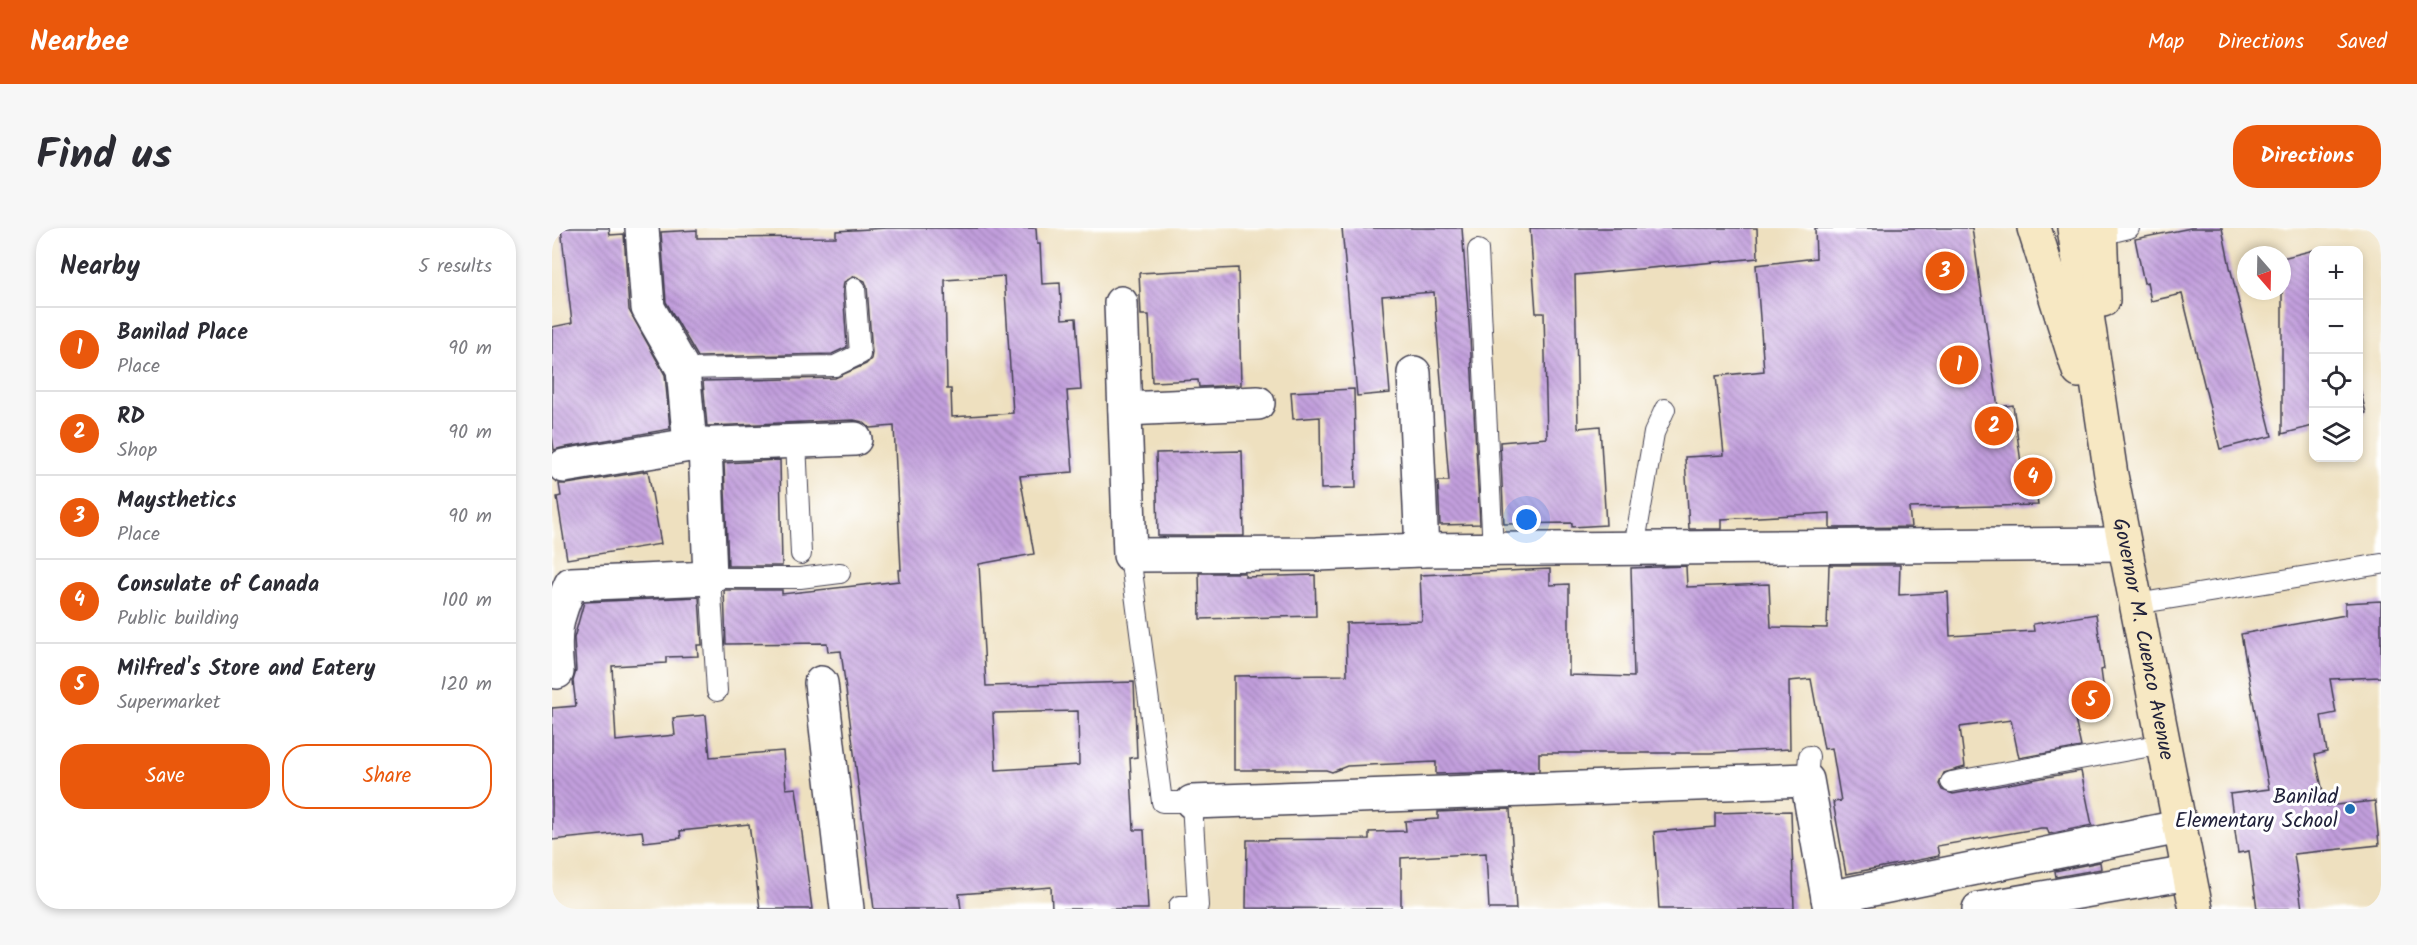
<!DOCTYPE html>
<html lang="en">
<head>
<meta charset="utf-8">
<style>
	body { margin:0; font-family:Kalam,sans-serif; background:#f7f7f7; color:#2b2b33 }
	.controls { position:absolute; right:18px; top:18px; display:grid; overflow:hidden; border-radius:12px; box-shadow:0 3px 9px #0003 }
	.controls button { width:54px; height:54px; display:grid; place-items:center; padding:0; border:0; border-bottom:2px solid #e1e1e2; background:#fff; color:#2b2b33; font:30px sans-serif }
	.compass { position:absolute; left:1685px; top:18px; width:54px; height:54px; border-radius:50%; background:#fff; box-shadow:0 3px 9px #0003; rotate:160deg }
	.you { position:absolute; left:975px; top:292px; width:21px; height:21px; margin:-15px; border:4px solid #fff; border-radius:50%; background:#1a73e8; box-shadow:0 0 0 9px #1a73e833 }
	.badge { display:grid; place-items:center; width:39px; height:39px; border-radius:50%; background:#ea580c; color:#fff; font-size:20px; font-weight:700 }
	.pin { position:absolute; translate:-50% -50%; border:3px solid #fff; box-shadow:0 2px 6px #0006 }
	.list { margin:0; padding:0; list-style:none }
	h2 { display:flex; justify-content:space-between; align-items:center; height:78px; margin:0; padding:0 24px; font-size:26px }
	h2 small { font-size:20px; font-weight:400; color:#7c7c81 }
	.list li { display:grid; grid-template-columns:39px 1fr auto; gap:18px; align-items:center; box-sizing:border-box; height:84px; padding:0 24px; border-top:2px solid #e1e1e2 }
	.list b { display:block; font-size:22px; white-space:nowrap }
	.list p { margin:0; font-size:20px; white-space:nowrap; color:#7c7c81 }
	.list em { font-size:20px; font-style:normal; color:#7c7c81 }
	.actions { display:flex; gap:12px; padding:18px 24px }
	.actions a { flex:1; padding:14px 0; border:2px solid #ea580c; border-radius:24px; text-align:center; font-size:21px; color:#ea580c }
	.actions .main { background:#ea580c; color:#fff }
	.icon { flex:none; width:33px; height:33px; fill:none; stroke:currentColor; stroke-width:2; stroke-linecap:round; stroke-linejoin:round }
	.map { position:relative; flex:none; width:1829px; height:681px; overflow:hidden; border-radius:24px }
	header { display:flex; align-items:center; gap:36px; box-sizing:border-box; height:84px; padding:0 30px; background:#ea580c; color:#fff }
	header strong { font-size:28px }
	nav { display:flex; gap:33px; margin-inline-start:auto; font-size:21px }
	.intro { display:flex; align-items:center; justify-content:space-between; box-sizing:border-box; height:144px; padding:0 36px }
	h1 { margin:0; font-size:42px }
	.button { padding:15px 27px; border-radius:24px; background:#ea580c; color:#fff; font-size:21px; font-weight:700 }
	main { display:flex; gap:36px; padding:0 36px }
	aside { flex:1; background:#fff; border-radius:24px; box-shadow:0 3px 9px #0003 }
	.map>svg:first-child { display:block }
	.building { fill:url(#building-back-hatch); fill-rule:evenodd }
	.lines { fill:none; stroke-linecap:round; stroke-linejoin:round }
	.lane-casing { stroke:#413e4f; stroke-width:22 }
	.street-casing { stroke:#413e4f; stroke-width:36 }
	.secondary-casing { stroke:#413e4f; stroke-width:36 }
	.lane { stroke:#fff; stroke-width:20 }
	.street { stroke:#fff; stroke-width:33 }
	.secondary { stroke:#f7e8c3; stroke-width:33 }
	.poi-dot { fill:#1f6fb2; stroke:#fff; stroke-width:2 }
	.labels { text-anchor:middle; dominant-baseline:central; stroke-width:6; stroke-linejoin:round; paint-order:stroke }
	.street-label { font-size:21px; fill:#22223b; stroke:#fff }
	.poi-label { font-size:21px; fill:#22223b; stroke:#fff; text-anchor:end }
</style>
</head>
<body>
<header>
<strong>Nearbee</strong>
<nav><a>Map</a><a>Directions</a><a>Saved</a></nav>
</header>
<div class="intro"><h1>Find us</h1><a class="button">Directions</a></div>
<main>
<aside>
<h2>Nearby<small>5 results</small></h2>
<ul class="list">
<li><span class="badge">1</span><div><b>Banilad Place</b><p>Place</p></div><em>90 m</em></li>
<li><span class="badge">2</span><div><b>RD</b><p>Shop</p></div><em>90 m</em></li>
<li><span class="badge">3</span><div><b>Maysthetics</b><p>Place</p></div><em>90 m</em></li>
<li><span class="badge">4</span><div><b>Consulate of Canada</b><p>Public building</p></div><em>100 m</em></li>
<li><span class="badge">5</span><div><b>Milfred's Store and Eatery</b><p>Supermarket</p></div><em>120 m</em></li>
</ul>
<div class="actions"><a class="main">Save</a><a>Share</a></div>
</aside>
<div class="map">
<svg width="1829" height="681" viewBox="0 0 1829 681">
	<defs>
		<pattern id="building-back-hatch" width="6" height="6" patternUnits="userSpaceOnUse" patternTransform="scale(1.5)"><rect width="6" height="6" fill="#c29fdd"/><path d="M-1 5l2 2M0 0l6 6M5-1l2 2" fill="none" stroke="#9d81b4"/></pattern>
	</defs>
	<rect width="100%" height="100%" fill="#fff"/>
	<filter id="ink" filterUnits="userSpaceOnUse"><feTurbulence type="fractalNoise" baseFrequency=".0167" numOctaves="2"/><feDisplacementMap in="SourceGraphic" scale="12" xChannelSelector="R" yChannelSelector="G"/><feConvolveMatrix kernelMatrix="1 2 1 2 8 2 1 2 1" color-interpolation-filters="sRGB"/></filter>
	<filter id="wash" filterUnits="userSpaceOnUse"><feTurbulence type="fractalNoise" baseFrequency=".008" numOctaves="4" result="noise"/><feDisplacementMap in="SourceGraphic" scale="24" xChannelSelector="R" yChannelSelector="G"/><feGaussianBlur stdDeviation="1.35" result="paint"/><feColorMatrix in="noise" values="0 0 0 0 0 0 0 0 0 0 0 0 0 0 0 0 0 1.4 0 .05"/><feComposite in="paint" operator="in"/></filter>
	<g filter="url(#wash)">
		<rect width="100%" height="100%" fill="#eee0bf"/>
		<g id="blocks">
			<g class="building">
				<path d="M9,0H57L58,7L72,6L77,82L113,147L118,201L9,220L2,222L0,207V99L20,95Z"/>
				<path d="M335,0H484L485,16H488L490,56L508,55L510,91L524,90L529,162L515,163L521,244L468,248L482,326L427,336L434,458L582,454L585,529L578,530L582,602H592L596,681H500L499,659L407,666L409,681H322L289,423L276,424L275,415L174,416L172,362H230V366L347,353L346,342H349L342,198L318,200L311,194L302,192L155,198L151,153L283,150L314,136L319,131L320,125L315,59L313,53L303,48L292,54L291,61L295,119L280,126L146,129L114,74L109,4L145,2V10L284,9V3ZM452,48L461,185L400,189L399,161H395L393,52ZM526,483L527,537L444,542L441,485Z"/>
				<path d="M790,0H910L918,109L928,296L888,297L886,253H897L882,64L830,68L838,165L805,168Z"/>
				<path d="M978,0H1205L1206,30L1023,47L1026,200L1048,198L1054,297L1020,299V295L952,296L948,214L995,210L992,85H984Z"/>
				<path d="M1263,0H1420L1446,179L1461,177L1470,242H1480L1486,277L1357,280L1359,299L1278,300V285L1170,291V301H1137L1133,229L1172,227L1164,148L1212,143L1204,37L1264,30Z"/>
				<path d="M1639,0H1670L1678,39L1720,208L1668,221L1630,66L1599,73L1595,54L1592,55L1583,11Z"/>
				<path d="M1774,19V22H1761V198L1730,206V30Z"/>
				<path d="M686,40L689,157L647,159L646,152L600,154L597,87H589L587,45Z"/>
				<path d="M1806,153L1814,185L1806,187Z"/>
				<path d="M802,161L804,260L769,261L768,189L741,191L739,164Z"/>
				<path d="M690,223L692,308H606L604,225Z"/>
				<path d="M228,232L230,338H176L172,235Z"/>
				<path d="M96,243L109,316L15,331L5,269L9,268L7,256H15Z"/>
				<path d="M1277,337H1348L1347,367L1396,364L1398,408L1482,403L1481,396L1544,386L1552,441L1549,442L1555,486L1527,490L1528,492H1523L1529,519L1467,530L1459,492L1408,499L1413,539L1392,545L1387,556L1390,562L1401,566L1529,543L1540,597L1497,606L1495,600H1489L1385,618L1387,628L1294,646L1281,574L1289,573L1280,520L1272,521L1259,451L1237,453L1238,521L1158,525H987V543L884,546V534L795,538L780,544L774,542H682V448L795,447L794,395L870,393L868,347L998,341V357L1017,356V447L1082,449L1079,340L1134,338L1135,359L1217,356L1219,399L1275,400Z"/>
				<path d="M647,345H693V349L763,347L764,388L648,391Z"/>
				<path d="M147,369L150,417H145L146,428L114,429V435L60,438L64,513L123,507L121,490L154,487L158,529L231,523L234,561L244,560L260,681H208L197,596L128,603L129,610L92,614L90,603L0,612V480L24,478L21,453L24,443L22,410L32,374Z"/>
				<path d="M1829,373V449L1778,451L1784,485L1769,488L1775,524L1763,527L1774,578L1823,573L1827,617L1742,626L1750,681H1705L1697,623L1686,625L1678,566L1717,561L1689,406L1793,387V375Z"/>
				<path d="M958,581L964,681H937L934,625L849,630V681L694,680L695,612L817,611V604L854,603L853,593L886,591V584Z"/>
				<path d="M1239,583L1242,681H1107L1102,604L1163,599V585Z"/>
				<path d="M1548,634L1549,641L1504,649L1503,643Z"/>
			</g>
		</g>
	</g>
	<g filter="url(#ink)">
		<use href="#blocks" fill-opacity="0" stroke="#413e4f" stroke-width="1.5"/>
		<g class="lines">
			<defs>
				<g id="lane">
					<path d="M1548,7L1577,0"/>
					<path d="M926,22L941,322"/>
					<path d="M131,141L283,138L308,126L303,60"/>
					<path d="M244,213L249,326"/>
					<path d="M1082,320L1102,205L1113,181"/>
					<path d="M578,327L610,574H640L646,678H627V681"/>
					<path d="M1584,376L1829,336"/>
					<path d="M165,463L158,350H248L288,345"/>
					<path d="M1255,552L1257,528"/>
					<path d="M1399,554L1611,516"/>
				</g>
				<g id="street">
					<path d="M90,0L96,80L131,141L138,217"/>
					<path d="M569,75L578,327L765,326L870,322L1572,316"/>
					<path d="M862,145L870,322"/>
					<path d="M573,181L706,175"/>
					<path d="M12,238L138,217L303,211"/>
					<path d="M5,444C1,406 3,391 19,356L158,350L153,216"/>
					<path d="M269,455L295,681"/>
					<path d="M640,574L1255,552L1278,681"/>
					<path d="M1276,670L1627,599"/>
					<path d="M1427,681L1637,645"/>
				</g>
				<g id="secondary">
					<path d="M1482,0L1527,143"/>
					<path id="s1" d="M1522,0L1559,247L1644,681"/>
					<path d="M1548,0L1551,72"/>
				</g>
			</defs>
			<use href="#lane" class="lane-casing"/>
			<use href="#street" class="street-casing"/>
			<use href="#secondary" class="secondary-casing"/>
			<use href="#lane" class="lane"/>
			<use href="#street" class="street"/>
			<use href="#secondary" class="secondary"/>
		</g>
	</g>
	<circle class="poi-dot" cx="1798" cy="581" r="6"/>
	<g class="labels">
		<g class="street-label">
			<text stroke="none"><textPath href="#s1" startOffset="417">Governor M. Cuenco Avenue</textPath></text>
		</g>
		<g class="poi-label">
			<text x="1786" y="569">Banilad<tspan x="1786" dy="24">Elementary School</tspan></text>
		</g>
	</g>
</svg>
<div class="controls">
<button>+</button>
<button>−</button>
<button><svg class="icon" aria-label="locate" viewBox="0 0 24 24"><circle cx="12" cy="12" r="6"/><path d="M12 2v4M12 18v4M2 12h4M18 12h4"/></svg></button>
<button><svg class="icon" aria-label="layers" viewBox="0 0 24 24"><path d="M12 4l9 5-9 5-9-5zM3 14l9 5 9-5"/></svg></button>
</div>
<svg class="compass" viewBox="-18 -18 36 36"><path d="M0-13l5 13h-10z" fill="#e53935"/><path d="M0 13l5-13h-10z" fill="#7c7c81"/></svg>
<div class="you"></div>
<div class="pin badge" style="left:1407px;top:137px">1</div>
<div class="pin badge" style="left:1442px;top:198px">2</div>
<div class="pin badge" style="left:1393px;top:43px">3</div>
<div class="pin badge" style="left:1481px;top:249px">4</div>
<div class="pin badge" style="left:1539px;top:472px">5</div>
</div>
</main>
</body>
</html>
